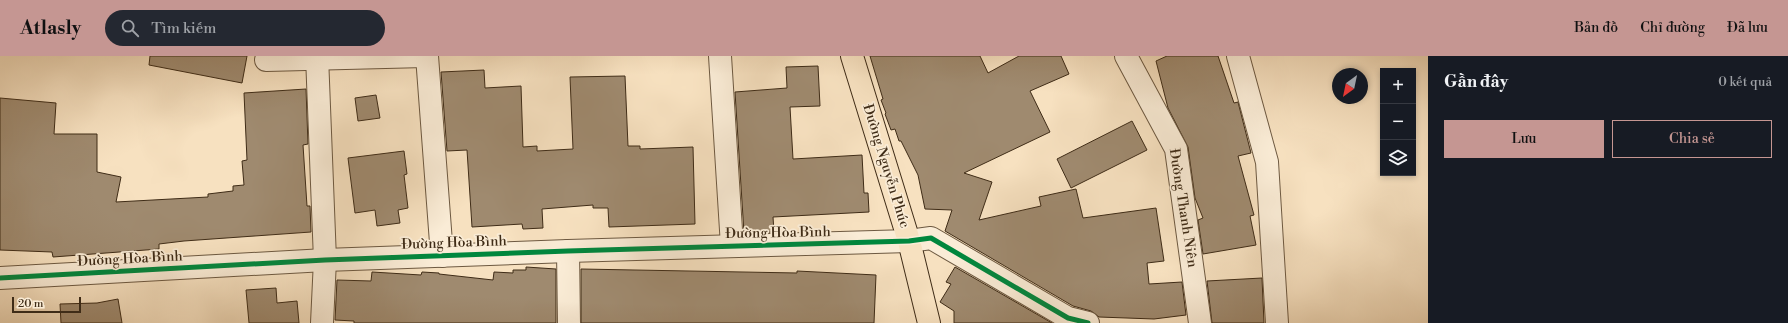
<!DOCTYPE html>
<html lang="vi">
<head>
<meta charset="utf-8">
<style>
	body { margin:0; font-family:"Libre Bodoni",serif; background:#242831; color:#f1f3f6 }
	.controls { position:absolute; right:12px; top:12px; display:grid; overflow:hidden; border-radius:0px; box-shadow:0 2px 6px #0003 }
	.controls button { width:36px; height:36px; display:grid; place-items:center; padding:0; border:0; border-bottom:1px solid #363941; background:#171b24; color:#f1f3f6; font:20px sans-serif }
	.compass { position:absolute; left:1332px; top:12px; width:36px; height:36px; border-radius:50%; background:#171b24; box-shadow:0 2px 6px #0003; rotate:213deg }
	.scale { position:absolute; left:12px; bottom:10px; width:69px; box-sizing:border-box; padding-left:4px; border:2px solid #3f2c17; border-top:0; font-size:11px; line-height:14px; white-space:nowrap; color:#3f2c17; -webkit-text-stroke:3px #faecd6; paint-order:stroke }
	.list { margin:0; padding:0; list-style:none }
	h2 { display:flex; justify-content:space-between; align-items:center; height:52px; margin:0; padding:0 16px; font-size:17px }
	h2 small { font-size:13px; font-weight:400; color:#9ea1a6 }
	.actions { display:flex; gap:8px; padding:12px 16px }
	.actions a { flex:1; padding:9px 0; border:1px solid #c59692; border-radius:0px; text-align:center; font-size:14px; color:#c59692 }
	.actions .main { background:#c59692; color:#111 }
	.icon { flex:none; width:22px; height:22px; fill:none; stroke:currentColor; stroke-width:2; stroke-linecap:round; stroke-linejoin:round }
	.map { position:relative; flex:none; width:1428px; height:267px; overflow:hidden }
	header { display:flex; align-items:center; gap:24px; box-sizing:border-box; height:56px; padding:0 20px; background:#c59692; color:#111 }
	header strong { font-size:19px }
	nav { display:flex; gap:22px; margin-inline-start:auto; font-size:14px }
	.search { width:280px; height:36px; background:#242831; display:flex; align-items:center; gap:10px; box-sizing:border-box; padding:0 14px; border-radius:22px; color:#9ea1a6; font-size:15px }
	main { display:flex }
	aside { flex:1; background:#171b24 }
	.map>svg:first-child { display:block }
	.building { fill:#9f8a6f; stroke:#3f2c17 }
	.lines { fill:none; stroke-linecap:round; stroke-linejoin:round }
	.minor-casing { stroke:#6d5941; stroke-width:24 }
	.tertiary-casing { stroke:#6d5941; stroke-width:24 }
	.primary-casing { stroke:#3f2c17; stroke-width:24 }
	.minor { stroke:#faecd6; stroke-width:22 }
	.tertiary { stroke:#faecd6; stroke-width:22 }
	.primary { stroke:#f7e1c0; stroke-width:22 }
	.cycleway-casing { stroke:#faecd6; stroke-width:8 }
	.cycleway { stroke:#00873e; stroke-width:5 }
	.labels { text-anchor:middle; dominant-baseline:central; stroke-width:3.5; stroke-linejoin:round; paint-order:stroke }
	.street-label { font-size:14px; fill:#3f2c17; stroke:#faecd6 }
</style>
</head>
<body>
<header>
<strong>Atlasly</strong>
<div class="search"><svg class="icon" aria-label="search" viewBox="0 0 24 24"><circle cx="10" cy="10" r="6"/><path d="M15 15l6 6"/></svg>Tìm kiếm</div>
<nav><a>Bản đồ</a><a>Chỉ đường</a><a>Đã lưu</a></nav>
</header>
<main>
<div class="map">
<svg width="1428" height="267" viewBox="0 0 1428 267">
	<rect width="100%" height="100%" fill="#f7e1c0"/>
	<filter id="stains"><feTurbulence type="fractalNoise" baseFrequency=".005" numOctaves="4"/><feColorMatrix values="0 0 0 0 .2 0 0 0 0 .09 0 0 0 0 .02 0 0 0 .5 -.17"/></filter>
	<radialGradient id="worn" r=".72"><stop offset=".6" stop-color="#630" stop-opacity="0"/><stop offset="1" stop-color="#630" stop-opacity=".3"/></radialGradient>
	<g class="building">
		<path d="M150,0H247L242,27L149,9Z"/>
		<path d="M870,0H980L988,17L1019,0H1061L1069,18L1030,35L1050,76L964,117L992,126L979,164L1041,150L1039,141L1076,133L1083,162L1156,152L1164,205L1147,207L1149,228L1182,226L1186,259L1154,263L1099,261L1091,255L1073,250L945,175L952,154L925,153L918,119L901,85H899L895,73L891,74L885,58L886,57L881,44L883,43Z"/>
		<path d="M1167,0H1218L1234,47L1238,46L1251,97L1238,100L1254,159L1250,160L1256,189L1203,198L1198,164L1203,162L1195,142L1188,91L1168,52L1156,5Z"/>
		<path d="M818,10L820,50L790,51L793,103L862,99L864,137H868L869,156L773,161L774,176L744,177L735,36L787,32L786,11Z"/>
		<path d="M484,14L485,32L521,30L523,91L537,90V95L573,93L570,21L625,20L628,90H640V93L693,91L695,168L609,171L608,152H593V149L542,153L543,172L523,173L522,168L472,171L467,94L447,95L441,16Z"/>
		<path d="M306,33L308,88L303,89L307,150H310L311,176L184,185L159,188V193L53,201L52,196L0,194V42L56,47L54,78H97V116L121,121L116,146L208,141V138L233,135V130L244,129L242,105L247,104L244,37Z"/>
		<path d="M376,39L380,62L358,65L355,42Z"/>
		<path d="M1132,65L1147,94L1071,132L1057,103Z"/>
		<path d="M404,95L407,118L404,119L408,152L398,154L400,167L377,170L375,154L355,157L348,102Z"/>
		<path d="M526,211L556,213V267H354V265L335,264L337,224L371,225L372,216L421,219L422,216L439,217V218L493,224L494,216L513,217V214H526Z"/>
		<path d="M955,211L1052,267H954V255L940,246L951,228L946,226Z"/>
		<path d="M581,213L797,217V215L876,219L874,267H581Z"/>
		<path d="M1262,222L1264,267H1212L1207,225Z"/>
		<path d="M276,232L277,247L297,245L299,267H249L246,234Z"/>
		<path d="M118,243L122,267H61L60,248L97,247Z"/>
	</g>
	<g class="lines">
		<defs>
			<g id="minor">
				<path d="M317,0L325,204L322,267"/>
				<path d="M427,0L442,200"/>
				<path d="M720,0L732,190"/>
				<path d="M1126,0L1176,93L1200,267"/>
				<path d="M1238,0L1267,106L1277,267"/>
				<path d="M266,4L425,0"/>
				<path d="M909,185L931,182L1068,262L1088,267"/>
				<path d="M568,195L569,267"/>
			</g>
			<path id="tertiary" d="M0,222L325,204L568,195L909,185"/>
			<path id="primary" d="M852,0L909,185L929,267"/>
		</defs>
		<use href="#minor" class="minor-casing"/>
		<use href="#tertiary" class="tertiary-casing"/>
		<use href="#primary" class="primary-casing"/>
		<use href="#minor" class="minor"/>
		<use href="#tertiary" class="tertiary"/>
		<use href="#primary" class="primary"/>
		<defs>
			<path id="cycleway" d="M0,222L325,204L568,195L909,185L931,182L1068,262L1088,267"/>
		</defs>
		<use href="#cycleway" class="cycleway-casing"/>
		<use href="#cycleway" class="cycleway"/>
	</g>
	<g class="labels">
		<g class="street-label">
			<text transform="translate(886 110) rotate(73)">Đường Nguyễn Phúc</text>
			<text transform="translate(1183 152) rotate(81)">Đường Thanh Niên</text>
			<text transform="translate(778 177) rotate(-1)">Đường Hòa Bình</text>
			<text transform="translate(454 187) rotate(-2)">Đường Hòa Bình</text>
			<text transform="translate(130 203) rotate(-3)">Đường Hòa Bình</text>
		</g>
	</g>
	<rect width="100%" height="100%" filter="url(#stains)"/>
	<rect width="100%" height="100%" fill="url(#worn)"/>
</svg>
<div class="controls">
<button>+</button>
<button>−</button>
<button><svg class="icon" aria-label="layers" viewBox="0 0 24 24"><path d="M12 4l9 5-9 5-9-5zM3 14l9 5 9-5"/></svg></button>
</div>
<svg class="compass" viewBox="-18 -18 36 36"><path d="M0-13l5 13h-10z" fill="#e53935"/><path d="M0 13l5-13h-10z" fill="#9ea1a6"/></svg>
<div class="scale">20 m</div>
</div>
<aside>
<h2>Gần đây<small>0 kết quả</small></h2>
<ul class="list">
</ul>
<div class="actions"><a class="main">Lưu</a><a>Chia sẻ</a></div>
</aside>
</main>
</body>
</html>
